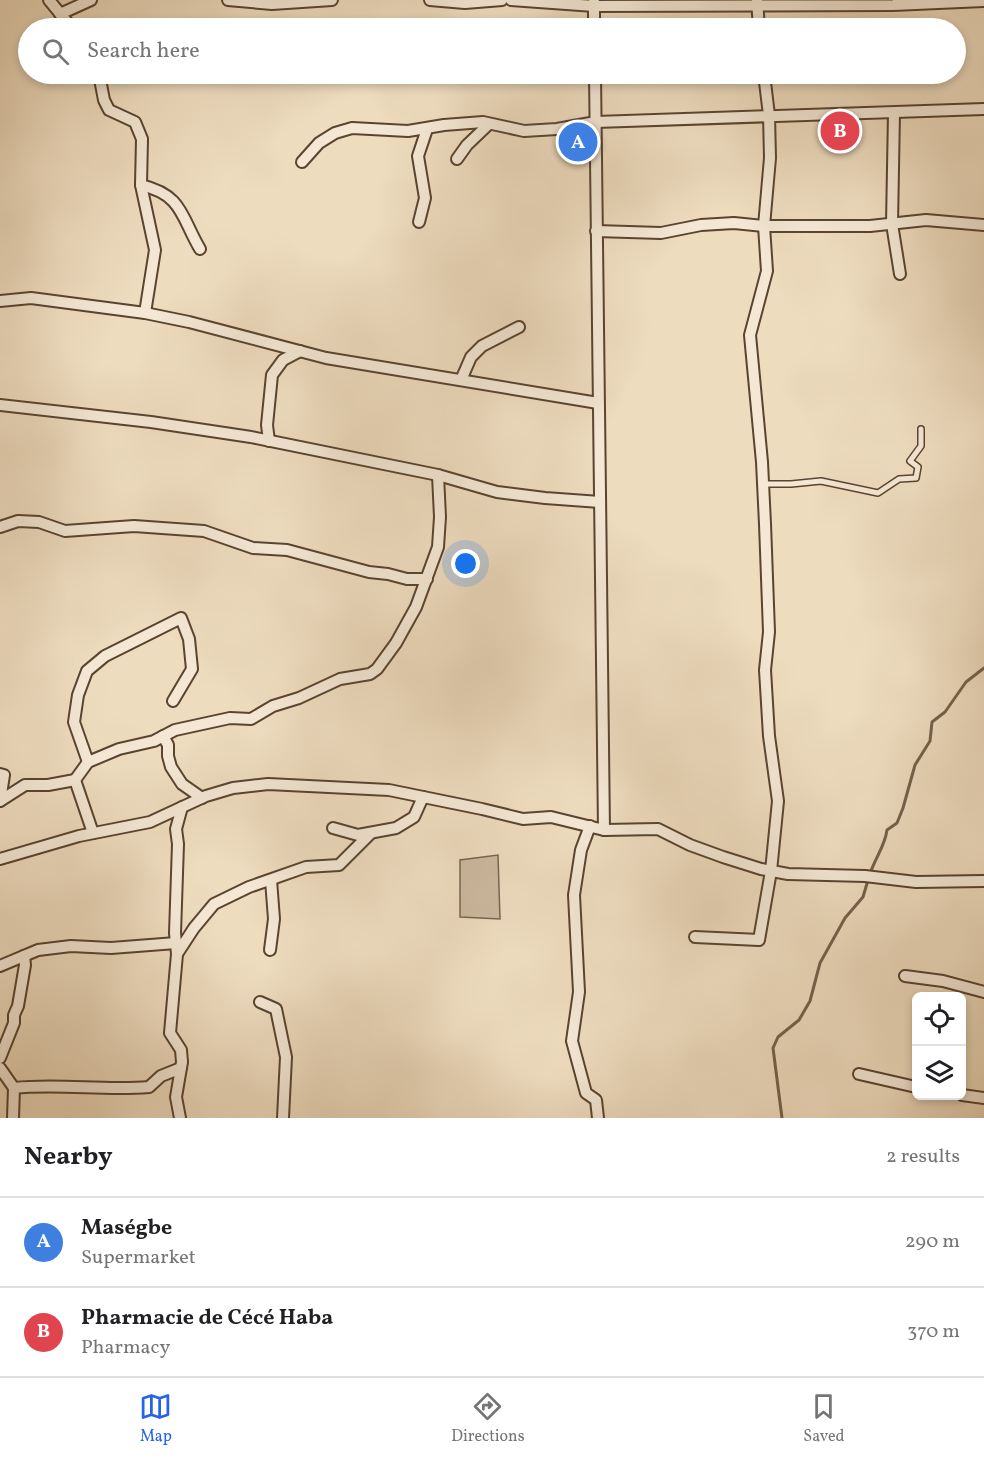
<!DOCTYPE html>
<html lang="en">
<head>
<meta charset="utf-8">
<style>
	body { margin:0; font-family:Vollkorn,serif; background:#f6f6f6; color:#202124 }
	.controls { position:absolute; right:18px; bottom:18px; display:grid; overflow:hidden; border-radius:9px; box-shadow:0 3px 9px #0003 }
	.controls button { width:54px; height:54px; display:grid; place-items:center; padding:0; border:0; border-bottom:2px solid #e0e0e0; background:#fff; color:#202124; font:30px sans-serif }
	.you { position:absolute; left:466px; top:564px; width:21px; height:21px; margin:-15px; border:4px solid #fff; border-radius:50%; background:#1a73e8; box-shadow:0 0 0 9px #1a73e833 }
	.badge { display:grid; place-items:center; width:39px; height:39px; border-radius:50%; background:#2563eb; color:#fff; font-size:20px; font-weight:700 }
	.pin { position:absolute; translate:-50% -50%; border:3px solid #fff; box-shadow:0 2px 6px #0006 }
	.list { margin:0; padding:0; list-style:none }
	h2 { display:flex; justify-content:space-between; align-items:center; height:78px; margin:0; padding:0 24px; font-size:26px }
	h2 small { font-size:20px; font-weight:400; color:#757577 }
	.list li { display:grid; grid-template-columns:39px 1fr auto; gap:18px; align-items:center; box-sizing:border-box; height:90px; padding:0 24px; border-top:2px solid #e0e0e0 }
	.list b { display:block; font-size:22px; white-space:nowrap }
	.list p { margin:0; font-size:20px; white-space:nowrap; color:#757577 }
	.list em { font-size:20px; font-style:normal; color:#757577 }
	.icon { flex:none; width:33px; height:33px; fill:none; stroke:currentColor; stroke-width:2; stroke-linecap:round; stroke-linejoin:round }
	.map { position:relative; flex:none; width:984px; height:1118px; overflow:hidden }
	.search { position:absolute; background:#fff; box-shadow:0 3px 9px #0003; left:18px; right:18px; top:18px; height:66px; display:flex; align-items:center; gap:15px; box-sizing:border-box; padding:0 21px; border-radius:33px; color:#757577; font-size:22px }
	.sheet { height:258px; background:#fff }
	nav { display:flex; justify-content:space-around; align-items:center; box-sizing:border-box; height:84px; border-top:2px solid #e0e0e0; background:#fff; font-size:16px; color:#757577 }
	nav a { display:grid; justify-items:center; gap:3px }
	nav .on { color:#2563eb }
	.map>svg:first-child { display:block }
	.green { fill:#ccb99f; stroke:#7a6550; stroke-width:1.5 }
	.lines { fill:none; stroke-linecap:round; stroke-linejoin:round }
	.stream { stroke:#77614c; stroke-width:3 }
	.lane-casing { stroke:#5a4430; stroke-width:8 }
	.street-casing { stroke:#5a4430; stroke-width:14 }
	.lane { stroke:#f4e8d5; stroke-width:5 }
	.street { stroke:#f4e8d5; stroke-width:10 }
</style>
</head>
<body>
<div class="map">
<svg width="984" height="1118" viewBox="0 0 984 1118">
	<rect width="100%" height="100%" fill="#eedcbf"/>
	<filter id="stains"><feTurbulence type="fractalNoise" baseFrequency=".00333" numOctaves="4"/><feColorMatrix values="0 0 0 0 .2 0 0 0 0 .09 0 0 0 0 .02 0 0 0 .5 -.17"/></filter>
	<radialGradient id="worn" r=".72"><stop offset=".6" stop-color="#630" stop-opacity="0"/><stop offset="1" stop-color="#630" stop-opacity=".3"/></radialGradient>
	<path class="green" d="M498,855L500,919L460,917V860Z"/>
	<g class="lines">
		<g class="stream">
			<path d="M870,874C875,858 885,846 887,830L897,823L903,808L915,765L930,741L932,722L945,712L966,682L984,668"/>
			<path d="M782,1118L773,1048L778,1037L799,1020L810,1001L820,963L845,918L863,897L868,880"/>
		</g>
		<defs>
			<path id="lane" d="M763,484H791L821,481L878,493L899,479L916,478L918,467L910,461L921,446V429"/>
			<g id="street">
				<path d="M49,0L72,28"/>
				<path d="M228,0L272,4L332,0"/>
				<path d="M430,0L465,3L502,0"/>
				<path d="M511,0L594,6L893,5L984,1"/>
				<path d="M757,0L759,28"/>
				<path d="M594,2V28"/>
				<path d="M60,14L91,0"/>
				<path d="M99,74L104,100L109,110L135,122L142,139L141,185L155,250L145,313"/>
				<path d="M595,74L604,830"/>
				<path d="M894,113L892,224L900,274"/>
				<path d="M457,159L467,145L489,124"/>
				<path d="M302,162L319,143L335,133L352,128L408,131L444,125L483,122L524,131L557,129L596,122L984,109"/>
				<path d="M141,185C183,195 181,217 200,249"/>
				<path d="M419,222L425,198L418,156L427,129"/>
				<path d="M596,231L661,233L701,225L734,223L764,226H870L926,220L984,225"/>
				<path d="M0,301L31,298L145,313L189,322L326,358L598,403"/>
				<path d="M461,380L471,357L482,346L519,327"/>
				<path d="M0,405L151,422L251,437L438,475L497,492L545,498L600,502"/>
				<path d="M269,441L267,425L272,375L283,360L300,351"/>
				<path d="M0,527L18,521L39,522L65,531L134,526L204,531L253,548L287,550L369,572L388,574L407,579H427"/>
				<path d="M163,736L168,745V756L171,767L182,784L202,798"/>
				<path d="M88,762L74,722L78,695L87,671L105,656L181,618L189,639L192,669L173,701"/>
				<path d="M0,774L4,775L0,801"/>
				<path d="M0,801L25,785H48L75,780"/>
				<path d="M590,826L581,850L574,895L579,992L572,1041L586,1093L596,1100L598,1118"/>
				<path d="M333,828L358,835L396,828L414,817L423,797"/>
				<path d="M93,833L75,780L88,762L119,749L154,741L175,730L230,718L251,719L273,706L299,698L340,679L370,674L377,669L396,643L416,607L438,547L440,517L438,475"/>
				<path d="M0,859L79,836L150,822L206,796L233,788L268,784L389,790L482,809L523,819L551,817L604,830L658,829L690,845L723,857L761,869L788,874L865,876L916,882L984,881"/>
				<path d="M695,937L759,940L771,871L778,801L769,736L765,670L769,632L765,524L762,462L750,335L767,271L764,226L770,158L769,115L764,74"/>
				<path d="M270,950L274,919L271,880"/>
				<path d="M177,954L194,928L214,904L249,887L306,867L339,865L371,833"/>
				<path d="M0,966L38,950L71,946L111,948L176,943"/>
				<path d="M905,976L943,981L984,992"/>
				<path d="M260,1002L276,1009L286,1057L283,1118"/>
				<path d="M0,1058L14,1023V1015L18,1006L25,965L24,956"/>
				<path d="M0,1068L14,1088"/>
				<path d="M859,1074L916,1087"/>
				<path d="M962,1095L984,1098"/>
				<path d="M13,1118L14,1088C59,1083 104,1091 149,1087L161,1076L181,1068"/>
				<path d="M180,1118L176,1097L182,1062L181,1050L170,1033L177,954L175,933L178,844L176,829L182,807"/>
			</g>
		</defs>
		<use href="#lane" class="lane-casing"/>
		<use href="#street" class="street-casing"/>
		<use href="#lane" class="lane"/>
		<use href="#street" class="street"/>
	</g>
	<rect width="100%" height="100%" filter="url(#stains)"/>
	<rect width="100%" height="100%" fill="url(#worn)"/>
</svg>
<div class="controls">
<button><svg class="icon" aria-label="locate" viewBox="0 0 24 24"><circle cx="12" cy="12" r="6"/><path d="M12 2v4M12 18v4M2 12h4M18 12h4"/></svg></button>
<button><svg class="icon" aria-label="layers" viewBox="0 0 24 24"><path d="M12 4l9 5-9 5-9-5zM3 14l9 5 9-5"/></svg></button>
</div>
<div class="you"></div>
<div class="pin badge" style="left:578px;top:142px;background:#3f7fe0">A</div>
<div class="pin badge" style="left:840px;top:131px;background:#e0444e">B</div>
<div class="search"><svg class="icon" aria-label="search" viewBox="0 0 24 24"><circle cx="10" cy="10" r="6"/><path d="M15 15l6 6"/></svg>Search here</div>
</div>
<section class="sheet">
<h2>Nearby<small>2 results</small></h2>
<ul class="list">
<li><span class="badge" style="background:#3f7fe0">A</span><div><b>Maségbe</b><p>Supermarket</p></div><em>290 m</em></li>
<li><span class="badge" style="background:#e0444e">B</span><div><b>Pharmacie de Cécé Haba</b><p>Pharmacy</p></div><em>370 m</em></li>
</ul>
</section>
<nav>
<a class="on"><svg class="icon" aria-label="map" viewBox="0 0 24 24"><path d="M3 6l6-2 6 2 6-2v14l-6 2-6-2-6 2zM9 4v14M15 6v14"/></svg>Map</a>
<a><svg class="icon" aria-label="directions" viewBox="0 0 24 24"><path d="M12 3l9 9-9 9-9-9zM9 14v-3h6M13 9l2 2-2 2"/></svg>Directions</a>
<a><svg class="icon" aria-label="saved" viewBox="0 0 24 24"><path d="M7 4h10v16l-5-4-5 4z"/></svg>Saved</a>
</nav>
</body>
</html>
